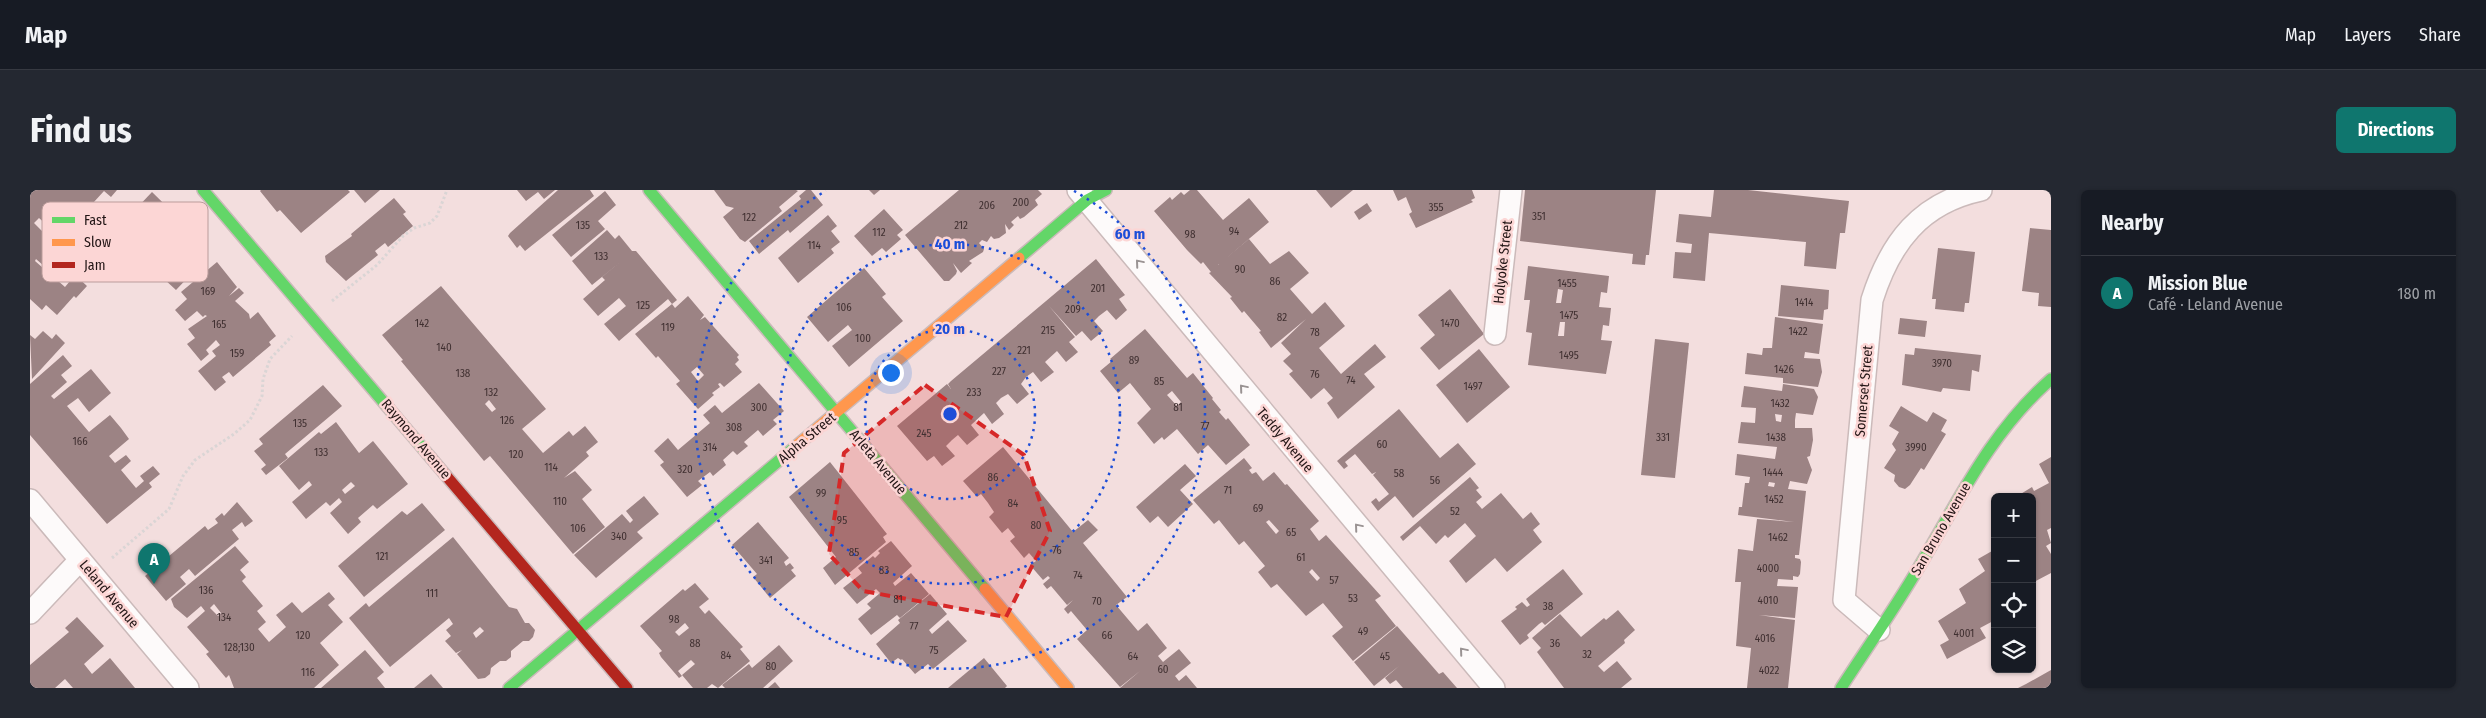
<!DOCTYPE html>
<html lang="en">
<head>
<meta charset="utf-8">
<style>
	body { margin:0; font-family:"Fira Sans Condensed",sans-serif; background:#242831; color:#f1f3f6 }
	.controls { position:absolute; right:15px; bottom:15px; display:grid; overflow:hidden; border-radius:8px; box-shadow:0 1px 4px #0004 }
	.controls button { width:45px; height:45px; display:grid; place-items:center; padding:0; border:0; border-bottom:1px solid #363941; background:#171b24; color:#f1f3f6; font:25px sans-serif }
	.you { position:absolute; left:860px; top:182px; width:18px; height:18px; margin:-12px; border:4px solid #fff; border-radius:50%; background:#1a73e8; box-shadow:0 0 0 8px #1a73e833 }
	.badge { display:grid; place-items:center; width:32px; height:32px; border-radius:50%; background:#0f766e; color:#fff; font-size:16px; font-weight:700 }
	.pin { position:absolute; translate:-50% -41px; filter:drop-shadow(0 1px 2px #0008) }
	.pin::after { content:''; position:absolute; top:26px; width:18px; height:15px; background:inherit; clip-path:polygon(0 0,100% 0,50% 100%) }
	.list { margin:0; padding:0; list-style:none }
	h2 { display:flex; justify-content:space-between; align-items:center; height:65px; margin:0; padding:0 20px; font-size:21px }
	h2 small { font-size:16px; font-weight:400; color:#9ea1a6 }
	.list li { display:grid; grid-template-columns:32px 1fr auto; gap:15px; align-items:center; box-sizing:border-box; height:75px; padding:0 20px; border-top:1px solid #363941 }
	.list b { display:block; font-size:19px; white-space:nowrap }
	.list p { margin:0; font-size:16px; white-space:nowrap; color:#9ea1a6 }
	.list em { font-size:16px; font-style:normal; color:#9ea1a6 }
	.icon { flex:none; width:28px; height:28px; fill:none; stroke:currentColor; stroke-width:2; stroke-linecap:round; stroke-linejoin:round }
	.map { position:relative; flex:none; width:2021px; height:498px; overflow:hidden; border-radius:8px }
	header { display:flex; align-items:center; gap:30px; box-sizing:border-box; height:70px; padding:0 25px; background:#171b24; border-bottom:1px solid #363941 }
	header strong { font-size:24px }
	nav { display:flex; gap:28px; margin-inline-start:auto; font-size:18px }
	.intro { display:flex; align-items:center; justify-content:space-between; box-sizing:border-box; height:120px; padding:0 30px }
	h1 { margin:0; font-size:35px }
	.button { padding:12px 22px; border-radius:8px; background:#0f766e; color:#fff; font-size:18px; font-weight:700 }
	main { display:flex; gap:30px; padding:0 30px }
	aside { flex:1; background:#171b24; border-radius:8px; box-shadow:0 1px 4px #0004 }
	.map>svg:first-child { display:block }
	.building { fill:#9c8384; fill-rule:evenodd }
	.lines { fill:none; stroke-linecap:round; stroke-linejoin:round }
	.street-casing { stroke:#cbbaba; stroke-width:24 }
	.fast-casing { stroke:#cbbaba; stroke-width:14 }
	.slow-casing { stroke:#cbbaba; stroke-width:14 }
	.jam-casing { stroke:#cbbaba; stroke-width:14 }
	.path { stroke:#dad5d5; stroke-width:3; stroke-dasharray:2.5 2.5; stroke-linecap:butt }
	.street { stroke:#fdfafa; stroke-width:21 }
	.fast { stroke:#63d668; stroke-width:11 }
	.slow { stroke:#ff974d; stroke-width:11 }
	.jam { stroke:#b3261e; stroke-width:11 }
	.oneway { stroke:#9a9393 }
	.marked { fill:#d62828; fill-opacity:0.2; stroke:#d62828; stroke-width:4; stroke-dasharray:10 6; stroke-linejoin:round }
	.ring { fill:none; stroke:#1d4ed8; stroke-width:2.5; stroke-dasharray:2.5 5 }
	.labels { text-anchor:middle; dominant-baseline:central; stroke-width:5; stroke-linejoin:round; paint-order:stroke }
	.number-label { font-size:11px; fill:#403031 }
	.street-label { font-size:14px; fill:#221515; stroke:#fcd6d5 }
	.key { fill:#fcd6d5; stroke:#bb9c9b; stroke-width:1 }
	.key-label { font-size:14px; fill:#221515 }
	.centre { fill:#1d4ed8; stroke:#fcd6d5; stroke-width:2.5 }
	.ring-label { font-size:15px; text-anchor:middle; font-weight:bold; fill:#1d4ed8; stroke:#fcd6d5; stroke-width:5; stroke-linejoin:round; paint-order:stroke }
</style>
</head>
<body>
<header>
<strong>Map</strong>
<nav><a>Map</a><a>Layers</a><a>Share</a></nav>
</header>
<div class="intro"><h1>Find us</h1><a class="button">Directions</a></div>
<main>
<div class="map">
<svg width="2021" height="498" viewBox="0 0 2021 498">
	<rect width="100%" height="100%" fill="#f3dede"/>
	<g class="building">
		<path d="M0,0H87L81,7L74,1L31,48L9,28L4,33L18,47L22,43L34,54L14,76L6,69L5,71L35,97L45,85L57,96L46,108L44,106L27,125L16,115L12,120L0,109Z"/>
		<path d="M231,0H318L320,2L271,43L250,20L247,22L230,1Z"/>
		<path d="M324,0H350L335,13Z"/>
		<path d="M487,0H525L514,9L508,2L496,11Z"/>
		<path d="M528,0H560L564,6L495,61L490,55L487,58L478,46L480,43Z"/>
		<path d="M684,0H766L768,1L749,17L752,21L715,52L710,49L693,27L704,18L696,16Z"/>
		<path d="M776,0H781L793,15L760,43L758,40L729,64L719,51L771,9L769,6Z"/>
		<path d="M839,0H850L844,5Z"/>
		<path d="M929,0H1008L1012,4L1005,10L1008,15L994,27L990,29L988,26L981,32L984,35L979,40L975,34L976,43L969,48L964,49L961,46L957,52L952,50L949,53L954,59L953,62L939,71L942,73L931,83L923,73L927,81L926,84L919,91H914L875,45Z"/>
		<path d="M1160,0H1167L1193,30L1219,8L1239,32L1188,75L1219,49L1240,74L1259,61L1279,83L1260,99L1282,124L1295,112L1315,136L1289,158L1311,184L1345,154L1356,167L1334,184L1345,197L1308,229L1297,213L1303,208L1294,198L1281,209L1259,184L1263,181L1253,171L1261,164L1251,153L1276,129L1241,158L1229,142L1231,141L1214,121L1212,123L1200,108L1202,107L1179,83L1181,82L1173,72L1171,74L1157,60L1124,21L1140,7L1142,10L1151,2L1154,5Z"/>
		<path d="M1286,0H1323L1301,18Z"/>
		<path d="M1363,0H1442L1445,8L1441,10L1443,12L1386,38L1379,24L1382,22L1376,7L1368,11Z"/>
		<path d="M1495,0H1626L1619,65H1616L1615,75L1602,74L1603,64L1490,51Z"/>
		<path d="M1684,0H1718L1819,11L1815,43H1810L1806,79L1774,76L1776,52L1679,43L1675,91L1643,88L1645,62L1661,63L1662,54L1646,52L1649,24L1681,27Z"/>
		<path d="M575,1L586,15L568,31L575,39L541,67L522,45Z"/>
		<path d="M122,2L171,50L155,67L167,78L146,100L108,65L87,85L64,63Z"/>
		<path d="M364,8L376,22L373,24L383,36L358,57L355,53L345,61L348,65L316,91L296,72L295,66L322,46L321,44Z"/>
		<path d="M1337,13L1342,21L1329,30L1324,22Z"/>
		<path d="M854,19L873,40L867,45L871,49L856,62L852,58L842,66L824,46Z"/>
		<path d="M798,25L807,36L801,41L810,52L801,59L804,63L768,93L748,68Z"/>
		<path d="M2000,38L2021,40V117L2008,116L2009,103L1992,101Z"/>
		<path d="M577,40L585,49L589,45L602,61H606L647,110L642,114L638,109L589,151L574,134L596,116L589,108L568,126L553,109L575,90L572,87L594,69L562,95L542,71Z"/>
		<path d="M1908,58L1945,62L1939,113H1935L1934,122L1905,119L1906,109H1902Z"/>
		<path d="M1066,69L1095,105L1089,109L1097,120L1086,130L1077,120L1069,126L1064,131L1073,141L1061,151L1052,141L1046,146L1019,116L1045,147L1039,152L1048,162L1036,172L1027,161L1015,172L1024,182L1011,192L1003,182L996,187L991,194L999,204L987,214L978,204L971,208L966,213L974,224L962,234L954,223L941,235L949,245L937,255L928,245L922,250L916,256L925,266L912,276L904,266L897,271L867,236L917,194L921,199L918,194L921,191Z"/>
		<path d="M187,72L207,97L199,106L209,98L214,103L205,111L219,124L220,129L228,122L246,146L239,152L241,155L203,187L199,182L192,187L196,192L185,201L168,181L186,166L182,161L190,155L186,150L176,160L179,164L171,171L157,154L165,148L158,139L177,126L175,125L173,127L167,121L155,131L145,120L157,109L151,102Z"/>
		<path d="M1498,76L1579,86L1577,103L1571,102L1569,117L1581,118L1579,136L1573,135L1571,150L1582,151L1576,184L1498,175L1502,143L1496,142L1500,110H1494ZM1528,99L1533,100L1531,113H1526ZM1530,132H1535L1534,146H1528Z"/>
		<path d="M834,78L856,104L852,107L873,131L819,177L802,156L822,140L818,135L798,152L777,127Z"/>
		<path d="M1751,95L1799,100L1798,119L1794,120L1793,130L1748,126Z"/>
		<path d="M411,96L516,219L492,239L513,263L539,241L543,246L555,236L568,252L556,262L559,266L534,288L545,281L562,300L552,309L575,337L543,364L460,266L454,271L371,171L373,170L352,145ZM459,210L466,219L462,222L455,214Z"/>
		<path d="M1420,99L1454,144L1409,180L1390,158L1405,145L1388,125Z"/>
		<path d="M658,106L674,125L670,130L675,127L709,165L707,167L709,170L705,174L712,182L694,197L690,193L688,194L690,197L682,203L684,205L668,219L646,194L650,191L628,166L626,168L605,144L642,114L645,118ZM667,177L674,185L668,191L661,182Z"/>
		<path d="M1745,127L1793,134L1789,164L1775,162L1774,168L1790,169L1792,182L1788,197L1753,193V188L1715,184L1717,163L1732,165L1733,158H1742Z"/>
		<path d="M1870,128L1897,131L1895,147L1868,144Z"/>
		<path d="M1115,139L1157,188L1163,183L1183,208L1182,209L1191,220L1189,222L1196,230L1198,228L1220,255L1196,275L1178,255L1168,264L1147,239L1134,250L1132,247L1124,254L1107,233L1121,219L1100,193L1088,203L1070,181L1082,171L1080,169ZM1142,201L1151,212L1147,216L1137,205Z"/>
		<path d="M13,141L22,149L26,144L35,153L2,189L0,145L5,149Z"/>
		<path d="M1625,149L1659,153L1645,288L1611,285Z"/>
		<path d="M1885,158L1951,165L1949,182L1942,180L1940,201L1913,198L1911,202L1872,195L1875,164L1884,165Z"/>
		<path d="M1449,159L1480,197L1437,233L1406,195Z"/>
		<path d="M33,165L42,176L31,185L37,192L21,206L24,209L61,179L81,203L59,222L48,208L37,216L59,242L80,225L91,238L99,249L79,266L85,273L96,265L101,271L91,280L106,298L114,291L110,286L123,276L130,284L119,293L122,297L77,334L0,245V194Z"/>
		<path d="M729,193L754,221L743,230L747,234L733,246L728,240L714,252L718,256L707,265L703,261L693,270L696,275L683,286L680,282L668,291L672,295L657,307L630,275L634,272L624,261L638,248L648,260L680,233L673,225L685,215L692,223Z"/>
		<path d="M1753,194L1784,199L1788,207L1783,225L1766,223L1765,230V238H1782L1783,250L1780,266L1777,267L1782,280L1777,294L1760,291L1758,299L1776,301L1769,365H1765V368L1770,369L1771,372L1770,384L1768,387L1763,386V390L1748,389L1747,396L1768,397L1765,428L1729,425L1765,430L1758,498H1717L1721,458L1706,456L1711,392H1705L1708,359L1723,361L1727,329L1764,332L1708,325L1709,317H1712L1715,293H1719L1720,287L1705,285L1707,264L1745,269L1747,257L1708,253L1711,232L1725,233L1726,218L1711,217L1714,196L1752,201ZM1745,224L1752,225L1751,232L1746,231ZM1739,292L1745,293L1744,297L1738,296Z"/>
		<path d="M293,195L312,216L255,264L258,268L236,285L231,279L236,275L224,261L233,254L229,249Z"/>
		<path d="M1871,216L1897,232L1903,222L1917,230L1911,241L1916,244L1894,280L1891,278L1880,295L1875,299L1869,297L1864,291L1865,285L1854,278L1866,260L1862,254L1869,242L1859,236Z"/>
		<path d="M1369,219L1410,268L1428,253L1446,274L1383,328L1365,306L1348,321L1341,312L1346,308L1349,312L1359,304L1343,285L1346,282L1342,284L1325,264L1315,272L1318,276L1314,279L1307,271Z"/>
		<path d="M306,232L329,263L343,251L378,294L347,319L343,315L328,328L331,332L318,344L300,323L312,312L309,308L300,316L296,312L276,329L262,312L282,295L279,291L269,300L249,276L289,242L291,244ZM321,292L325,296L315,304L312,300Z"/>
		<path d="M973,257L1043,342L1058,330L1068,340L1053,353L1097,407L1086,415L1108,441L1117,433L1137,458L1128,466L1133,472L1149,459L1161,473L1145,486L1149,491L1156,485L1167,498H1090L1110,481L1090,497L1047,449L1057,440L1041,421L1038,424L1034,419L1043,410L1037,415L1021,396L1017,399L1013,394L1020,388L1018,386L1013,390L1000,375L1006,371L999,363L994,368L980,351L985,347L978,338L972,343L959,327L964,322L958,313L951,304L947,307L933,291Z"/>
		<path d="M2021,267V338L2017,340L2021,353L2016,356L2021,364V383L2002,393V307H1990L1989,305L2002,297L2004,301L2019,293L2009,274Z"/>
		<path d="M1214,268L1222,278L1219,280L1222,284L1226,282L1233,291L1244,282L1255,295L1257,294L1289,331L1280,339L1289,351L1296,345L1351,406L1345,410L1366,436L1323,471L1302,446L1313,437L1293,413L1276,426L1247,394L1241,398L1228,382L1235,376L1214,351L1209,355L1189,330L1184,334L1163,310ZM1239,330L1249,341L1246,344L1236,332ZM1282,379L1290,388L1287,391L1279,382Z"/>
		<path d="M800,272L857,344L853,347L856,352L805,395L793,378L806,367L759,307Z"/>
		<path d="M1155,274L1166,286L1150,300L1163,314L1138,337L1128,326L1120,333L1106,317Z"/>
		<path d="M1440,287L1449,298L1446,300L1452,307L1446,312L1452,319L1471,303L1493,329L1501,322L1510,334L1503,340L1512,352L1477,382L1465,368L1436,393L1419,371L1446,346L1435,333L1418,348L1415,345L1406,354L1390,336L1373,351L1370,347Z"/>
		<path d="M614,306L629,324L607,342L613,348L566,388L544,365L592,324L600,333L603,330L596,321Z"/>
		<path d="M207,312L223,331L215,337L212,332L202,340L209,349L165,386L159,379L150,387L156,394L136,411L115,386L175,336L178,340L188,333L185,329L192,323L194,326Z"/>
		<path d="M392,313L415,340L334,407L308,376L372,321L377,325Z"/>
		<path d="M728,332L759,368L754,372L756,376L760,373L764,378L761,380L766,386L740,408L723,387L727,384L702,355Z"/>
		<path d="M423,347L479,417L487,419L495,433H499L505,440L503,447L499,451H493L481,461V467L476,471H470L461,478L460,484L455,488L448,489L427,464L432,460L426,463L415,451L421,446L416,440L423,434L419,428L360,477L319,428L336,413L339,417ZM450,437L454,441L446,448L443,443Z"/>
		<path d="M861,351L882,376L863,393L865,396L881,383L899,404L870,428L867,425L841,445L828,429L841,418L837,414L850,403L846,399L827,414L813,398L832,383L828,378L843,366L845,368L850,363L848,361Z"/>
		<path d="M205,356L219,372L210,380L216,387L212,391L233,416L227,421L236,432L228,439L239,452L256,437L246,425L262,412L272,423L299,402L305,409L298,415L313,432L290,453L309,475L284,498H204L199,485L196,488L176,464L179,462L157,437L175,421L171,416L157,428L144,417L141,409ZM184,414L191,423L188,426L180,418Z"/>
		<path d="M1962,361L1965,363V430L1950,438L1956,448L1917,469L1910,455L1919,450L1908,431L1936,413L1929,399L1955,381L1948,369Z"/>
		<path d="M1533,379L1553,404L1515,435L1512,432L1509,434L1497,445L1499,448L1490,455L1471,431L1487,419L1485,417L1492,412L1497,417L1500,415L1496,409Z"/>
		<path d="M665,393L679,409L669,417L675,424L679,420L713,457L710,459L720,471L688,498L682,494L677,498H663L652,485L665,474L661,470L648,481L652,486L649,488L631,467L629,463L632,461L610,436L653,399L655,401ZM655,433L659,438L649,446L645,442Z"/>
		<path d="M900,404L917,424L899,440L902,444L918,430L937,451L903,479L898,474L885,484L872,469L871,470L868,468L861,473L846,454L870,433L868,430Z"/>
		<path d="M1588,420L1605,440L1594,450L1595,453L1568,476L1574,482L1587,471L1602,489L1591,498H1534L1507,462L1511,458L1502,448L1530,424L1551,447L1574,428L1576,430Z"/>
		<path d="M47,427L74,456L54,474L62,484L80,468L105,498H43L35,489L25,498H0V475L39,442L35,438Z"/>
		<path d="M1367,436L1409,484L1413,482L1427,498H1373L1366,490L1360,494L1355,488L1369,476L1344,496L1324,472Z"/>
		<path d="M749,455L763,471L733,498H695L692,495L719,474L722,478Z"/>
		<path d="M335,460L354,482L347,488L355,498H291Z"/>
		<path d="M954,468L977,496L975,498H918Z"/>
		<path d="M2021,480V498H1988L1996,494Z"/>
		<path d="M401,484L413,498H384Z"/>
		<path d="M745,492L750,498H738Z"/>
	</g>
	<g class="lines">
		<defs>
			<g id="street">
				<path d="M1048,0L1464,498"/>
				<path d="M1465,144L1481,0"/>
				<path d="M0,310L158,498"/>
				<path d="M0,423L50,370"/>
				<path d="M1849,440L1814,410L1842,110C1860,53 1890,13 1951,0"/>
			</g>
			<g id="fast">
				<path d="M173,0L401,268"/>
				<path d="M619,0L955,399"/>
				<path d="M989,68L1057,10L1076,0"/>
				<path d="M479,498L765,257"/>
				<path d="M1811,498C1837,458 1865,418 1889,377C1930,308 1960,243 2021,189"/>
			</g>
			<g id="slow">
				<path d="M765,257L989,68"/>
				<path d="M955,399L1038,498"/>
			</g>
			<path id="jam" d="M401,268L597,498"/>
		</defs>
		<use href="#street" class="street-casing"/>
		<use href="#fast" class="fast-casing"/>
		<use href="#slow" class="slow-casing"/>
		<use href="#jam" class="jam-casing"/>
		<g class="path">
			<path d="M302,111L347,75L373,46L384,38L400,33L407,26L417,0"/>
			<path d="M82,368L139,319L153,286L165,270L204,244L220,230L232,206L233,189L240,169L262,146"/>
		</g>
		<use href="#street" class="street"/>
		<use href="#fast" class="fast"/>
		<use href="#slow" class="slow"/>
		<use href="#jam" class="jam"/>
	</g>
	<defs><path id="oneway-chevron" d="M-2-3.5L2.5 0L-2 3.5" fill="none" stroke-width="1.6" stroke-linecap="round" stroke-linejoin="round" transform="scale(1.25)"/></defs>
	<g class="oneway">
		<use href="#oneway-chevron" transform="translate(1109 73) rotate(-130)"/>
		<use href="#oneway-chevron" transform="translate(1213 198) rotate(-130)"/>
		<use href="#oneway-chevron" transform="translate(1328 337) rotate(-130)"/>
		<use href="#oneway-chevron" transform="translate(1433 461) rotate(-130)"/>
	</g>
	<path class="marked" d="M895,195L994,265L1020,341L976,427L833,401L799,364L814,263Z"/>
	<g class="ring">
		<circle cx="920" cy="224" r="85"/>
		<circle cx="920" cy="224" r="170"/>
		<path d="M1044 1A255 255 0 1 1 796 1"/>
	</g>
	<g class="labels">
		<g class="number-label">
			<text x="991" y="12">200</text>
			<text x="957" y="15">206</text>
			<text x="1406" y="17">355</text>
			<text x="1509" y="26">351</text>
			<text x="719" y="27">122</text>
			<text x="553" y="35">135</text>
			<text x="931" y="35">212</text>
			<text x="1204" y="41">94</text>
			<text x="849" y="42">112</text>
			<text x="1160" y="44">98</text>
			<text x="784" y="55">114</text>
			<text x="571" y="66">133</text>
			<text x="1210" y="79">90</text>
			<text x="1245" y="91">86</text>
			<text x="1537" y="93">1455</text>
			<text x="1068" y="98">201</text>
			<text x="178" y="101">169</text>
			<text x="1774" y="112">1414</text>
			<text x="613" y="115">125</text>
			<text x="814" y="117">106</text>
			<text x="1043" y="119">209</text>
			<text x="1539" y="125">1475</text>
			<text x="1252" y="127">82</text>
			<text x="392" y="133">142</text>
			<text x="1420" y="133">1470</text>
			<text x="189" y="134">165</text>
			<text x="638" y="137">119</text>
			<text x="1018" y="140">215</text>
			<text x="1768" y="141">1422</text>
			<text x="1285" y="142">78</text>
			<text x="833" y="148">100</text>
			<text x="414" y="157">140</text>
			<text x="994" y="160">221</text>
			<text x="207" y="163">159</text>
			<text x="1539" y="165">1495</text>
			<text x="1104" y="170">89</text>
			<text x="1912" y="173">3970</text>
			<text x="1754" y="179">1426</text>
			<text x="969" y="181">227</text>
			<text x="433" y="183">138</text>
			<text x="1285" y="184">76</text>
			<text x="1321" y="190">74</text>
			<text x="1129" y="191">85</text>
			<text x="1443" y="196">1497</text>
			<text x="461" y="202">132</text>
			<text x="944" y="202">233</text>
			<text x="1750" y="213">1432</text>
			<text x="729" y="217">300</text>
			<text x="1148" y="217">81</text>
			<text x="477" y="230">126</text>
			<text x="270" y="233">135</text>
			<text x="1175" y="236">77</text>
			<text x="704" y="237">308</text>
			<text x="894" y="243">245</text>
			<text x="1633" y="247">331</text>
			<text x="1746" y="247">1438</text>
			<text x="50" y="251">166</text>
			<text x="1352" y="254">60</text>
			<text x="680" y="257">314</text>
			<text x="1886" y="257">3990</text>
			<text x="291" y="262">133</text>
			<text x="486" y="264">120</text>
			<text x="521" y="277">114</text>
			<text x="655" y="279">320</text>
			<text x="1743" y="282">1444</text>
			<text x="1369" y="283">58</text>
			<text x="963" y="287">86</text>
			<text x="1405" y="290">56</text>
			<text x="1198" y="300">71</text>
			<text x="791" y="303">99</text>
			<text x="1744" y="309">1452</text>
			<text x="530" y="311">110</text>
			<text x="983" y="313">84</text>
			<text x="1228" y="318">69</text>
			<text x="1425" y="321">52</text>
			<text x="812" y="330">95</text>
			<text x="1006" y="335">80</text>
			<text x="548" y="338">106</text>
			<text x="1261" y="342">65</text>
			<text x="589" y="346">340</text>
			<text x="1748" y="347">1462</text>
			<text x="1027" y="360">76</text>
			<text x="824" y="362">85</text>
			<text x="352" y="366">121</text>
			<text x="1271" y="367">61</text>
			<text x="736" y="370">341</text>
			<text x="1738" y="378">4000</text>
			<text x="854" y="380">83</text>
			<text x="1048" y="385">74</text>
			<text x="1304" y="390">57</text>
			<text x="176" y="400">136</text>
			<text x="402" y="403">111</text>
			<text x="1323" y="408">53</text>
			<text x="868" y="409">81</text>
			<text x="1738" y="410">4010</text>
			<text x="1067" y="411">70</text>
			<text x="1518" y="416">38</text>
			<text x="194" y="427">134</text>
			<text x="644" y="429">98</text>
			<text x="884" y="436">77</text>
			<text x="1333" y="441">49</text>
			<text x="1934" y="443">4001</text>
			<text x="273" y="445">120</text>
			<text x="1077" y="445">66</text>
			<text x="1735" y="448">4016</text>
			<text x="665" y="453">88</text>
			<text x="1525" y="453">36</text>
			<text x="209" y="457">128;130</text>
			<text x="904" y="460">75</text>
			<text x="1557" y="464">32</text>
			<text x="696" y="465">84</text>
			<text x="1103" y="466">64</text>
			<text x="1355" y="466">45</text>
			<text x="741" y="476">80</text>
			<text x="1133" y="479">60</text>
			<text x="1739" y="480">4022</text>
			<text x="278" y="482">116</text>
		</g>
		<g class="street-label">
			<text transform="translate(1473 72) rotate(-84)">Holyoke Street</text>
			<text transform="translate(1834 201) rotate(-85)">Somerset Street</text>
			<text transform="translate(777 248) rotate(-40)">Alpha Street</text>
			<text transform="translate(386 249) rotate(50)">Raymond Avenue</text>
			<text transform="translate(1255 250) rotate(50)">Teddy Avenue</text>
			<text transform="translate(848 272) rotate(50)">Arleta Avenue</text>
			<text transform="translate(1911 339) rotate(-60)">San Bruno Avenue</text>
			<text transform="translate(79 404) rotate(50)">Leland Avenue</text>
		</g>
	</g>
	<rect x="12" y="12" width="166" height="80" rx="8" class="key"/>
	<rect x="22" y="27" width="23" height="6" fill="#63d668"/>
	<rect x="22" y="49" width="23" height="7" fill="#ff974d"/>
	<rect x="22" y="72" width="23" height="6" fill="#b3261e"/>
	<g class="key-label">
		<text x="54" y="35">Fast</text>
		<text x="54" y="57">Slow</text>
		<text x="54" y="80">Jam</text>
	</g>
	<circle cx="920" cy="224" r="8" class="centre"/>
	<g class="ring-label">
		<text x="1100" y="49">60 m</text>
		<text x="920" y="59">40 m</text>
		<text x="920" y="144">20 m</text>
	</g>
</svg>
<div class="controls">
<button>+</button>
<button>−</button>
<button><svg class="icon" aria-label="locate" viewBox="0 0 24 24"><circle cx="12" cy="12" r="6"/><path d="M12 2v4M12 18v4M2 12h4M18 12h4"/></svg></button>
<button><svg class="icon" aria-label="layers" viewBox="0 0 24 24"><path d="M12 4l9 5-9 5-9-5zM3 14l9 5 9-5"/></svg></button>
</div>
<div class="you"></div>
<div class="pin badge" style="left:124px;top:394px">A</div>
</div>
<aside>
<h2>Nearby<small></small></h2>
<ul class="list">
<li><span class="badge">A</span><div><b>Mission Blue</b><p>Café · Leland Avenue</p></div><em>180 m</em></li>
</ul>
</aside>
</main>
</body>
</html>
